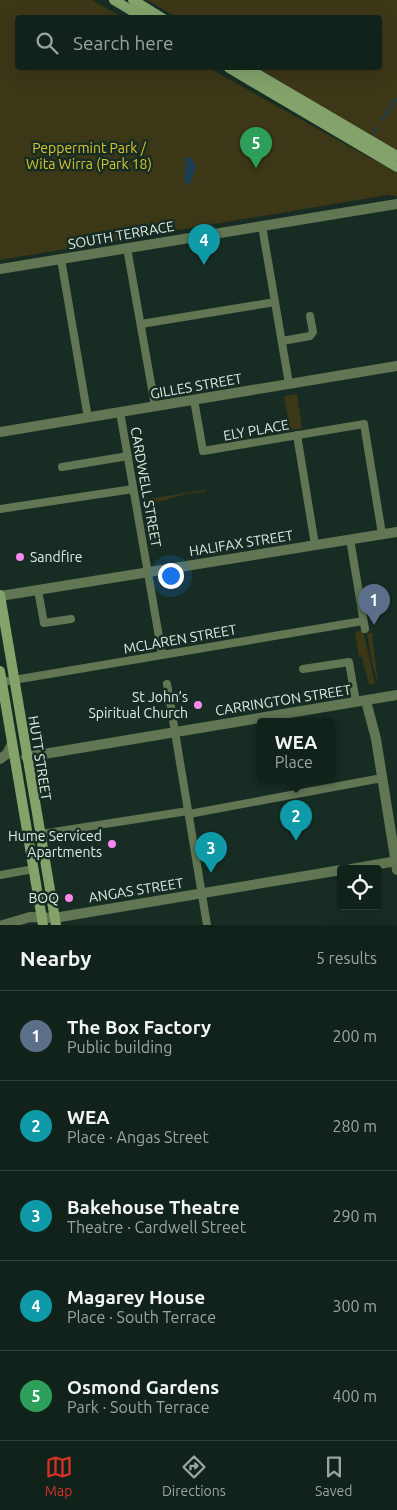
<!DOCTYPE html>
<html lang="en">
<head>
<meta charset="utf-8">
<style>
	body { margin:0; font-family:Ubuntu,sans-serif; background:#1a2a24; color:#f1f3f6 }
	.controls { position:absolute; right:15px; bottom:15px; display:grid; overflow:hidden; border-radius:5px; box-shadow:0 5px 20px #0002 }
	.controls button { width:45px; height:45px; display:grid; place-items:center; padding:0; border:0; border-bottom:1px solid #303f3a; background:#11221b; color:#f1f3f6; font:25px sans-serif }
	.you { position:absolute; left:170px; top:575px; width:18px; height:18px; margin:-12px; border:4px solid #fff; border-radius:50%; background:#1a73e8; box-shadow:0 0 0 8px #1a73e833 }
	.badge { display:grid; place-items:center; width:32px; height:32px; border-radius:50%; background:#d93025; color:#fff; font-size:16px; font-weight:700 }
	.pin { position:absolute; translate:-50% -41px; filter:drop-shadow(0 1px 2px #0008) }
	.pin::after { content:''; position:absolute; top:26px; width:18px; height:15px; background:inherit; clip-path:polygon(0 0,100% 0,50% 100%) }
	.popup { position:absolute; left:257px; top:718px; width:78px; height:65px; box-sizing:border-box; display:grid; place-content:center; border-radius:5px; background:#11221b; filter:drop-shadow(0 1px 4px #0005); font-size:16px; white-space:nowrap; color:#9ca4a3 }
	.popup b { font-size:19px; color:#f1f3f6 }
	.popup::after { content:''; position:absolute; left:50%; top:100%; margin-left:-10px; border:10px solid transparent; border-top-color:#11221b }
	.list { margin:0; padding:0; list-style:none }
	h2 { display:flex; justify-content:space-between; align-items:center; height:65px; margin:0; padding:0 20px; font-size:21px }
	h2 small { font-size:16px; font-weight:400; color:#9ca4a3 }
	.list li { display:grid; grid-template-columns:32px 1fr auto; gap:15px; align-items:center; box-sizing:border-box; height:90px; padding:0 20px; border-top:1px solid #303f3a }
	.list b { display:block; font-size:19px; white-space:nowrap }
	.list p { margin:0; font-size:16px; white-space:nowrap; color:#9ca4a3 }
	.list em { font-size:16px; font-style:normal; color:#9ca4a3 }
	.icon { flex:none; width:28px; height:28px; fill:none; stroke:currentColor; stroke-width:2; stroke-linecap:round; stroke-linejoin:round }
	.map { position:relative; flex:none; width:397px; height:925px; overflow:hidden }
	.search { position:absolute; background:#11221b; box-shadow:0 5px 20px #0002; left:15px; right:15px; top:15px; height:55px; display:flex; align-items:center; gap:12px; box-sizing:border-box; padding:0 18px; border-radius:5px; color:#9ca4a3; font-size:19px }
	.sheet { height:515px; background:#11221b }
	nav { display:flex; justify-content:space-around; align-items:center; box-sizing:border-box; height:70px; border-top:1px solid #303f3a; background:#11221b; font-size:14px; color:#9ca4a3 }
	nav a { display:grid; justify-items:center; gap:2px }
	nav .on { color:#d93025 }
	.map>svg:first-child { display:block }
	.green { fill:#3c3717 }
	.water { fill:#1c4051 }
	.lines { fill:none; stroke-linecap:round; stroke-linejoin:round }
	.stream { stroke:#1c4051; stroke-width:2 }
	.minor { stroke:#627654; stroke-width:8 }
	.tertiary { stroke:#627654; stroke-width:10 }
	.secondary { stroke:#83a36b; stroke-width:10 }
	.poi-dot { fill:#f688ed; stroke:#172d24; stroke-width:2 }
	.labels { text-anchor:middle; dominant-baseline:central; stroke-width:5; stroke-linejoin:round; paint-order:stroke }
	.park-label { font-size:14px; fill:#dbc32f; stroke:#172d24 }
	.street-label { font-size:14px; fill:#e0ede7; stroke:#172d24 }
	.poi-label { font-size:14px; fill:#e0ede7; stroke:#172d24; text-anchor:end }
</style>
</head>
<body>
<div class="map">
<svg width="397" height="925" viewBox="0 0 397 925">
	<rect width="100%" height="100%" fill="#172d24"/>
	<g class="green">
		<path d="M0,0H92L122,17L18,18V68H209L397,173V196L388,195L0,260Z"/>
		<path d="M147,0H397V152L258,68H380V18L176,17Z"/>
		<path d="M297,394L302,428L290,430L284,396Z"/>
		<path d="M205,490L206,492L187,494L161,501L143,502L142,500Z"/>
		<path d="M363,630L375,684L369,685L362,657H359L355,632Z"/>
		<path d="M367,633H372L378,683L372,663Z"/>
	</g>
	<path class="water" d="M190,156L196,166L190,186L184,180L186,163L184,160Z"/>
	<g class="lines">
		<g class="stream">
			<path d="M382,120L397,99"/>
			<path d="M373,134L377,127"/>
		</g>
		<g class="minor">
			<path d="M262,226L289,384"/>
			<path d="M127,248L155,406"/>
			<path d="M61,259L88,418"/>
			<path d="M141,324L275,302"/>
			<path d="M282,341L310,336L313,332L310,316"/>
			<path d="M194,400L203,451L364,424L382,534"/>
			<path d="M120,412L162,654"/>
			<path d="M297,435L315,545"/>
			<path d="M62,467L128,456"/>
			<path d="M0,509L133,489"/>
			<path d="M350,539L365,629"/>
			<path d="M38,590L44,623L71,619"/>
			<path d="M303,669L349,662L356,702"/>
			<path d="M2,682L363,621"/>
			<path d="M167,684L207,925"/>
			<path d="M189,814L382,778"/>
			<path d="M28,836L188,811"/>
			<path d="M0,875L34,869"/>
		</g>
		<g class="tertiary">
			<path d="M0,269L397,204"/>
			<path d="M0,432L397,366"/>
			<path d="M0,596L397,532"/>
			<path d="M366,701L376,739L397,870"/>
			<path d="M26,757L397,695"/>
			<path d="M0,759L7,754L12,744"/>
			<path d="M351,869L397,861"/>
			<path d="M3,925L30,917L54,918L341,870"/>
		</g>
		<g class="secondary">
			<path d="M114,0L144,18"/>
			<path d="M133,0L162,18"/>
			<path d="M229,68L397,167"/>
			<path d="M247,68L397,156"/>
			<path d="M0,595L56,925"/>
			<path d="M0,671L43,925"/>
		</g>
	</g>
	<g class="poi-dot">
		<circle cx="20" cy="557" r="5"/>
		<circle cx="198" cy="705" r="5"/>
		<circle cx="112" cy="844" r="5"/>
		<circle cx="69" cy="898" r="5"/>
	</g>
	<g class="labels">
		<g class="park-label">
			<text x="89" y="148">Peppermint Park /<tspan x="89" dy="16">Wita Wirra (Park 18)</tspan></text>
		</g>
		<g class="street-label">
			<text transform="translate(121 235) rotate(-10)">SOUTH TERRACE</text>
			<text transform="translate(196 386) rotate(-10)">GILLES STREET</text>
			<text transform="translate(256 430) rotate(-10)">ELY PLACE</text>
			<text transform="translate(146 487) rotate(80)">CARDWELL STREET</text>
			<text transform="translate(241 543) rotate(-9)">HALIFAX STREET</text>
			<text transform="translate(180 639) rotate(-10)">MCLAREN STREET</text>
			<text transform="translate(283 700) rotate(-9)">CARRINGTON STREET</text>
			<text transform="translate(40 758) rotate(81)">HUTT STREET</text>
			<text transform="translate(136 890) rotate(-9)">ANGAS STREET</text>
		</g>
		<g class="poi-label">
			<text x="30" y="557" text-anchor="start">Sandfire</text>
			<text x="188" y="697">St John’s<tspan x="188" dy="16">Spiritual Church</tspan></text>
			<text x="102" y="836">Hume Serviced<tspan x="102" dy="16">Apartments</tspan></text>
			<text x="59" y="898">BOQ</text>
		</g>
	</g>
</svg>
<div class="controls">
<button><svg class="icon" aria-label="locate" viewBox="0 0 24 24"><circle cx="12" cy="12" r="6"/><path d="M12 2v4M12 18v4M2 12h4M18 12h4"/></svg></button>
</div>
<div class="you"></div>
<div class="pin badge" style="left:374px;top:625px;background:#5c6f8a">1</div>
<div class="pin badge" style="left:296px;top:841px;background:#0f9aa8">2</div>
<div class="popup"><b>WEA</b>Place</div>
<div class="pin badge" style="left:211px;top:873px;background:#0f9aa8">3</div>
<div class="pin badge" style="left:204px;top:265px;background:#0f9aa8">4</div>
<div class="pin badge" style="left:256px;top:168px;background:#2e9e5b">5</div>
<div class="search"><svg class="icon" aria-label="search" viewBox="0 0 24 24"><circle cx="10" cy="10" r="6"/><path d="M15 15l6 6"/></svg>Search here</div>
</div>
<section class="sheet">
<h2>Nearby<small>5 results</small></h2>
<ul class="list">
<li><span class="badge" style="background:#5c6f8a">1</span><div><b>The Box Factory</b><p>Public building</p></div><em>200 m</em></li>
<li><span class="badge" style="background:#0f9aa8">2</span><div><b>WEA</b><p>Place · Angas Street</p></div><em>280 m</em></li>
<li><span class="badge" style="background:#0f9aa8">3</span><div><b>Bakehouse Theatre</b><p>Theatre · Cardwell Street</p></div><em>290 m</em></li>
<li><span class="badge" style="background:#0f9aa8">4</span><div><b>Magarey House</b><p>Place · South Terrace</p></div><em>300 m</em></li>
<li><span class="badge" style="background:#2e9e5b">5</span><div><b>Osmond Gardens</b><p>Park · South Terrace</p></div><em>400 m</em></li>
</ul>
</section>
<nav>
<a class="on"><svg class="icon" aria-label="map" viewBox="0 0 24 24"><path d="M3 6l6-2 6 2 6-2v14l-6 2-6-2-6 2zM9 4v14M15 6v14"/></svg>Map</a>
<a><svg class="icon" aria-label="directions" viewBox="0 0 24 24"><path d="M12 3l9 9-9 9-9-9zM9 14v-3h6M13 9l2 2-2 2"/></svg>Directions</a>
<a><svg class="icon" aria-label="saved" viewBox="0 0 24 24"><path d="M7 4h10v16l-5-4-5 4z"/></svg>Saved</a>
</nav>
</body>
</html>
